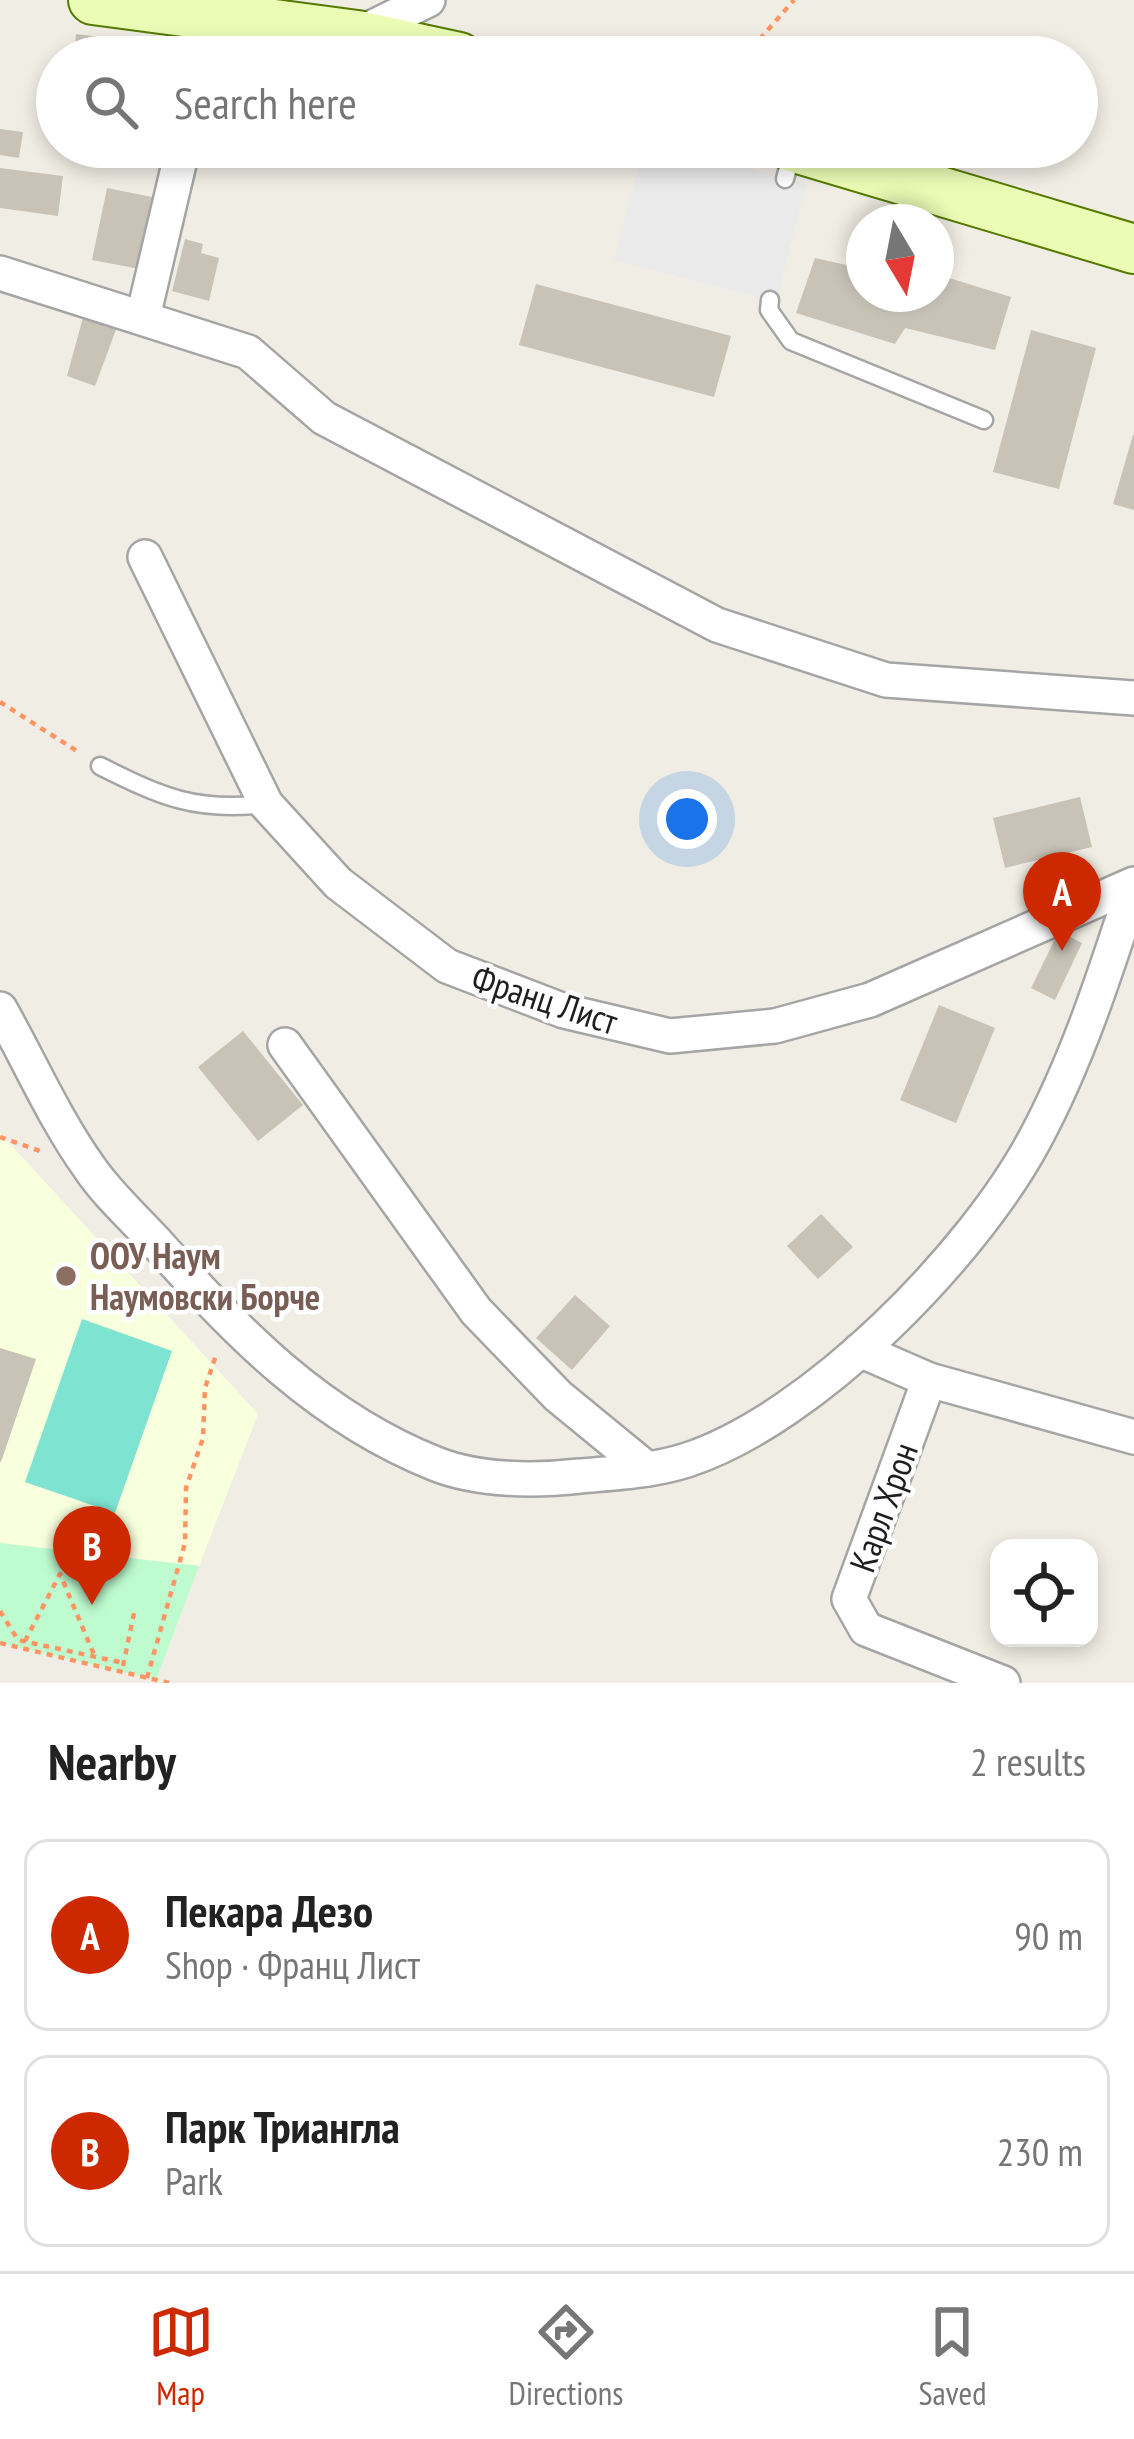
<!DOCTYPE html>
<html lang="en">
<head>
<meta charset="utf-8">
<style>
	body { margin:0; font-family:"PT Sans Narrow",sans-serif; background:#f2f2f2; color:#222 }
	.controls { position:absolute; right:36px; bottom:36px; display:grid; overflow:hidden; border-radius:24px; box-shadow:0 6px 18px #0003 }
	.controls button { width:108px; height:108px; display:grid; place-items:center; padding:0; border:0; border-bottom:3px solid #e0e0e0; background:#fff; color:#222; font:60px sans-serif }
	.compass { position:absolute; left:846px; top:204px; width:108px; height:108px; border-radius:50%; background:#fff; box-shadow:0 6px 18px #0003; rotate:170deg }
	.you { position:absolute; left:687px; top:819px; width:42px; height:42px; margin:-30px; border:9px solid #fff; border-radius:50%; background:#1a73e8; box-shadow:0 0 0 18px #1a73e833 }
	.badge { display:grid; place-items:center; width:78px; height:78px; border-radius:50%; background:#cc2900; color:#fff; font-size:39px; font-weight:700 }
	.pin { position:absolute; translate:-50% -99px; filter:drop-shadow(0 3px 6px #0008) }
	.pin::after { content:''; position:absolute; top:63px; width:42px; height:36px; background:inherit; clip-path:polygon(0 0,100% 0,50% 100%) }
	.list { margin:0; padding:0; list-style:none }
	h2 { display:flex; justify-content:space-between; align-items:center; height:156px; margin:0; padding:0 48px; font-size:51px }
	h2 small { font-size:39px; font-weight:400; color:#767676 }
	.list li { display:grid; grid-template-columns:78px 1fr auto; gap:36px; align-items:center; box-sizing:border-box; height:192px; margin:0 24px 24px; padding:0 24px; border:3px solid #e0e0e0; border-radius:24px }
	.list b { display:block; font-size:45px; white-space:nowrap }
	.list p { margin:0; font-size:39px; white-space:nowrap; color:#767676 }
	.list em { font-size:39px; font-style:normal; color:#767676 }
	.icon { flex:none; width:66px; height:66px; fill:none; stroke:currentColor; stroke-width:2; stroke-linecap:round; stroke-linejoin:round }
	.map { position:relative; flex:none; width:1134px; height:1683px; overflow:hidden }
	.search { position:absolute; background:#fff; box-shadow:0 6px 18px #0003; left:36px; right:36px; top:36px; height:132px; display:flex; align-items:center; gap:30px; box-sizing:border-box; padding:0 42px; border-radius:66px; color:#767676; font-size:45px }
	.sheet { height:588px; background:#fff }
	nav { display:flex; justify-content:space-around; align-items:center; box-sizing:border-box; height:168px; border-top:3px solid #e0e0e0; background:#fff; font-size:33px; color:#767676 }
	nav a { display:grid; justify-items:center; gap:6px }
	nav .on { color:#cc2900 }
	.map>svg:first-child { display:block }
	.education { fill:#f8ffdd }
	.park { fill:#befcd0 }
	.pitch { fill:#7ee3d0 }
	.parking { fill:#eaeaea }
	.building { fill:#c8c2b7 }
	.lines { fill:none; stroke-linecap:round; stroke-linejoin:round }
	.lane-casing { stroke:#a5a5a5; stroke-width:21 }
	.street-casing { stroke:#a5a5a5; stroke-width:38 }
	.secondary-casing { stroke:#557a00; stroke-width:52 }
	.path { stroke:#ff9465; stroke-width:4.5; stroke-dasharray:6 6; stroke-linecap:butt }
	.lane { stroke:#fff; stroke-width:16 }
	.street { stroke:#fff; stroke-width:33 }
	.secondary { stroke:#ebfcb5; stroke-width:48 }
	.education-dot { fill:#8d6e63; stroke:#fff; stroke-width:4.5 }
	.labels { text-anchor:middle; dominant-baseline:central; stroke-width:9; stroke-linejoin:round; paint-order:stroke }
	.street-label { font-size:36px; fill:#1e1e1e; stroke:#fff }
	.education-label { font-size:36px; font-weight:bold; fill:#785e54; stroke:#fff; text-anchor:start }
</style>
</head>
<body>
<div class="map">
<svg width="1134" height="1683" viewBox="0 0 1134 1683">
	<rect width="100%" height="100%" fill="#f0eee4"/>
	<path class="education" d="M0,1133L258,1414L199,1566L0,1543Z"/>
	<path class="park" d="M0,1543L199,1566L156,1680L0,1643Z"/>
	<path class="pitch" d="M82,1319L172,1351L115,1513L25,1482Z"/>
	<path class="parking" d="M643,147H664L807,184L776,302L614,260Z"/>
	<g class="building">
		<path d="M76,34L124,40L122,57H74Z"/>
		<path d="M0,129L23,132L19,158L0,155Z"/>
		<path d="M0,168L63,176L58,216L0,208Z"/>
		<path d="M107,188L152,197L145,270L92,260Z"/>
		<path d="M185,239L203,244L201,253L219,258L209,301L172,291Z"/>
		<path d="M815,258L864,269V294H936V274L1011,297L995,350L905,328L895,344L796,313Z"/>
		<path d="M536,284L731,336L714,397L519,345Z"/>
		<path d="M84,314L117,327L95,386L67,376Z"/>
		<path d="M1031,330L1096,348L1059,489L993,472Z"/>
		<path d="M1133,435H1134V510L1113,504Z"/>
		<path d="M1080,797L1092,847L1005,868L993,818Z"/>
		<path d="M1059,931L1082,943L1055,1000L1031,988Z"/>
		<path d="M939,1005L995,1028L956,1123L900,1100Z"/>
		<path d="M243,1031L303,1105L258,1141L198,1067Z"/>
		<path d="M821,1214L853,1247L818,1279L787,1246Z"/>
		<path d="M575,1295L610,1326L572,1370L536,1338Z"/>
		<path d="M0,1348L36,1359L1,1462H0Z"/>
	</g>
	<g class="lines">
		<defs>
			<g id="lane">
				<path d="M785,179L793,149"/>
				<path d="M770,300L769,310L791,341L984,420"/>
				<path d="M100,766C162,797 195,812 266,804"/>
			</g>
			<g id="street">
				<path d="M357,35L428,0"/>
				<path d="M195,57L201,14"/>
				<path d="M0,273L248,352L324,418L717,625L886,680L1134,698"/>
				<path d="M143,317L183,147"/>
				<path d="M145,557L266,804L338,883L447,966L564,1011L670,1036L775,1026L870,1000L1134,884"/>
				<path d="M0,1009C29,1060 54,1118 89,1167C107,1194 133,1217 155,1241C237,1333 320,1418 436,1464C479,1481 536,1481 580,1476C616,1473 653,1471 687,1460C814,1418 973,1255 1035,1139C1078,1059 1106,971 1134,885"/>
				<path d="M285,1045L476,1311L558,1396L647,1469"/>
				<path d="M860,1350L929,1380L1134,1437"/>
				<path d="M929,1380L849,1599L866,1629L1003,1683"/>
			</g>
			<g id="secondary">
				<path d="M93,0L357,35L459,57"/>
				<path d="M792,147L1134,249"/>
			</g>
		</defs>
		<use href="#lane" class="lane-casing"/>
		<use href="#street" class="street-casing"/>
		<use href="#secondary" class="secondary-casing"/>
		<g class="path">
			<path d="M744,57L794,0"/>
			<path d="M0,702L80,753"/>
			<path d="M0,1137L40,1151"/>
			<path d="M0,1611L18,1640L124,1663"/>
			<path d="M25,1641L60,1574L95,1657"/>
			<path d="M0,1643L169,1683"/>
			<path d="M123,1666L134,1613"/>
			<path d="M147,1678L185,1543L186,1488L203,1438L205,1388L217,1352"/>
		</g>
		<use href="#lane" class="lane"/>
		<use href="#street" class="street"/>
		<use href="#secondary" class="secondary"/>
	</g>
	<circle class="education-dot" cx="66" cy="1276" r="12"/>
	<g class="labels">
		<g class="street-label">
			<text transform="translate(545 999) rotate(18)">Франц Лист</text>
			<text transform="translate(883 1507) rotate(-70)">Карл Хрон</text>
		</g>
		<g class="education-label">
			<text x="90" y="1255">ООУ Наум<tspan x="90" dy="41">Наумовски Борче</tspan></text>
		</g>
	</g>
</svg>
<div class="controls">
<button><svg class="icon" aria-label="locate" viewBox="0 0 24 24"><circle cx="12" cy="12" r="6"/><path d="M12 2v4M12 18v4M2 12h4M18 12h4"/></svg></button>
</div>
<svg class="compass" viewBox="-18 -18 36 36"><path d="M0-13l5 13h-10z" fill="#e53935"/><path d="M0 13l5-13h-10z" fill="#767676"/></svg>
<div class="you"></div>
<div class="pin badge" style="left:1062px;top:951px">A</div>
<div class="pin badge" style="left:92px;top:1605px">B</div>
<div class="search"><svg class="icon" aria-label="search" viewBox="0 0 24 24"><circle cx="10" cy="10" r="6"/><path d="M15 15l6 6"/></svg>Search here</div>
</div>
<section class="sheet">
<h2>Nearby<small>2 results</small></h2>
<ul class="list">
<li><span class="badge">A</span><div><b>Пекара Дезо</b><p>Shop · Франц Лист</p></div><em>90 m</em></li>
<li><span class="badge">B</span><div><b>Парк Триангла</b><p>Park</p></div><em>230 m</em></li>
</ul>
</section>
<nav>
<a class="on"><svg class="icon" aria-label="map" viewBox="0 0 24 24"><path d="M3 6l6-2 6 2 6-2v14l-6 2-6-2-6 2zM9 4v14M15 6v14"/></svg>Map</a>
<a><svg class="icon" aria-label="directions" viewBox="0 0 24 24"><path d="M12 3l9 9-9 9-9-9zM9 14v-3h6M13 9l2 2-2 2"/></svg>Directions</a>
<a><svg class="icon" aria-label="saved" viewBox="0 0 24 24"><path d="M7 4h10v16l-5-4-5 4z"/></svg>Saved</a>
</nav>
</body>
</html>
